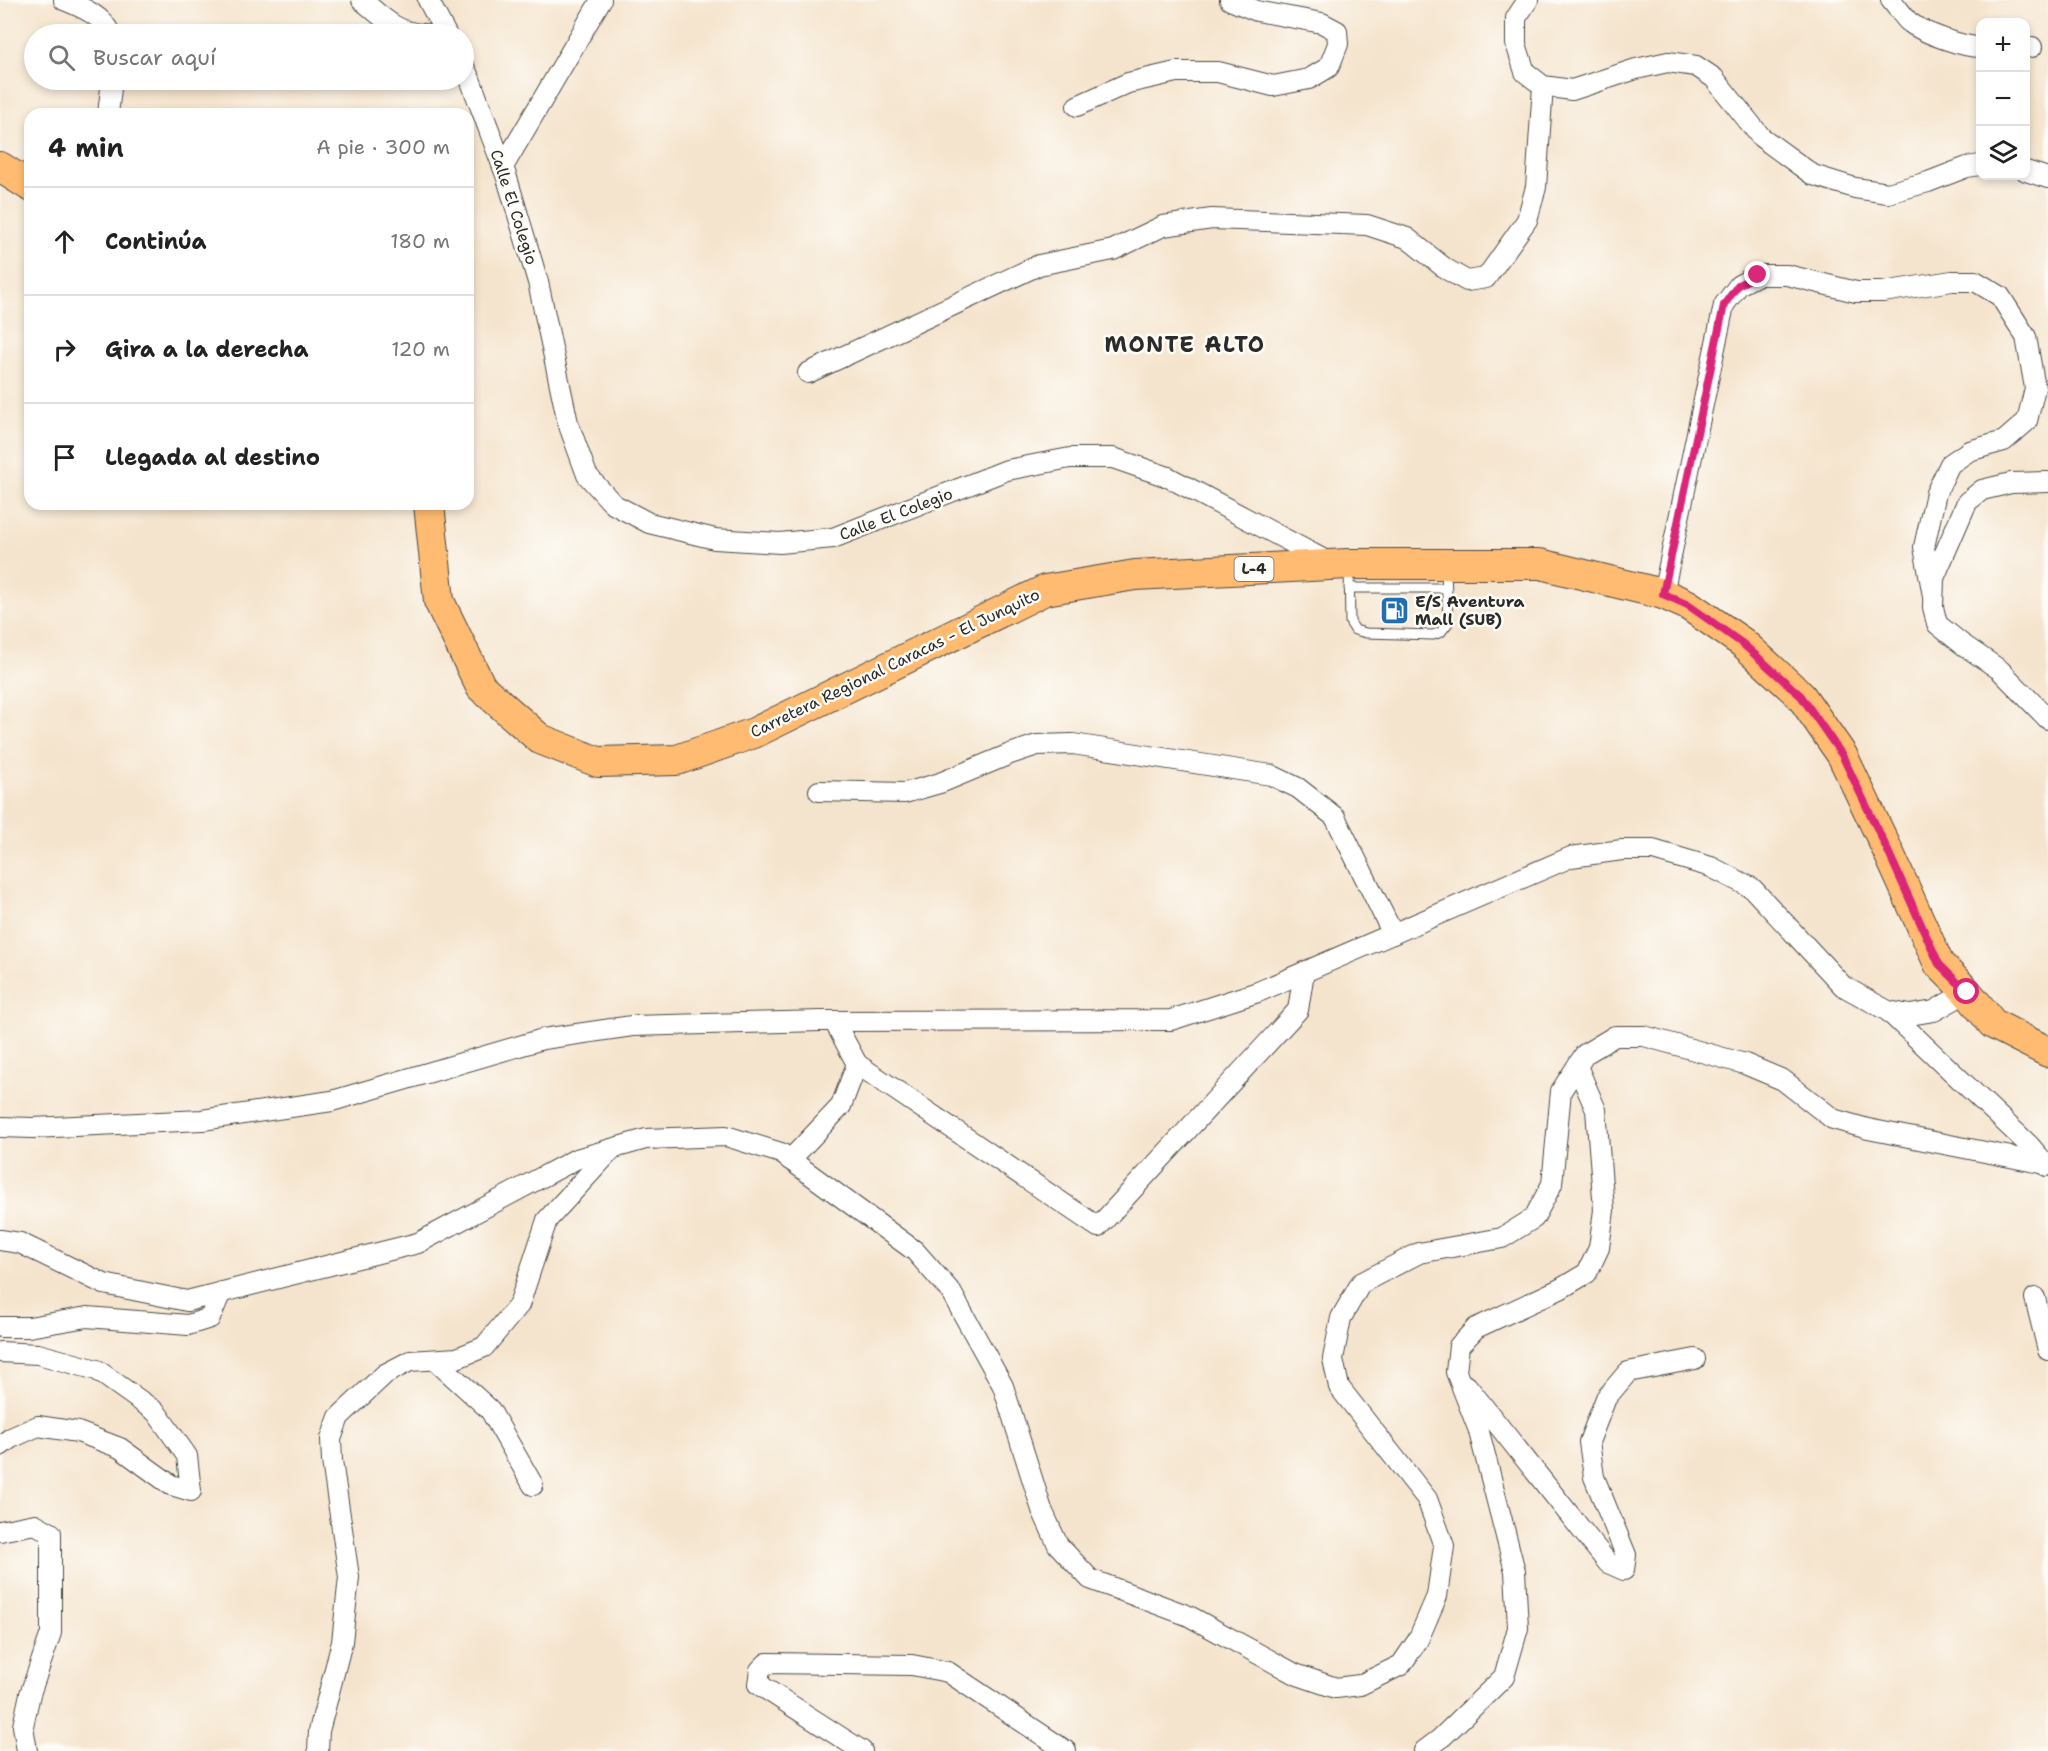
<!DOCTYPE html>
<html lang="es">
<head>
<meta charset="utf-8">
<style>
	body { margin:0; font-family:"Shantell Sans",sans-serif; background:#f2f2f2; color:#222 }
	.controls { position:absolute; right:18px; top:18px; display:grid; overflow:hidden; border-radius:12px; box-shadow:0 3px 9px #0003 }
	.controls button { width:54px; height:54px; display:grid; place-items:center; padding:0; border:0; border-bottom:2px solid #e0e0e0; background:#fff; color:#222; font:30px sans-serif }
	.stop { position:absolute; width:18px; height:18px; margin:-14px; border:4px solid #db2777; border-radius:50%; background:#fff }
	.stop.end { background:#db2777; border-color:#fff; box-shadow:0 2px 6px #0008 }
	.list { margin:0; padding:0; list-style:none }
	h2 { display:flex; justify-content:space-between; align-items:center; height:78px; margin:0; padding:0 24px; font-size:26px }
	h2 small { font-size:20px; font-weight:400; color:#767676 }
	.list li { display:grid; grid-template-columns:39px 1fr auto; gap:18px; align-items:center; box-sizing:border-box; height:108px; padding:0 24px; border-top:2px solid #e0e0e0 }
	.list b { display:block; font-size:22px; white-space:nowrap }
	.list em { font-size:20px; font-style:normal; color:#767676 }
	.icon { flex:none; width:33px; height:33px; fill:none; stroke:currentColor; stroke-width:2; stroke-linecap:round; stroke-linejoin:round }
	.map { position:relative; flex:none; width:2048px; height:1751px; overflow:hidden }
	.search { position:absolute; background:#fff; box-shadow:0 3px 9px #0003; left:24px; top:24px; width:450px; height:66px; display:flex; align-items:center; gap:15px; box-sizing:border-box; padding:0 21px; border-radius:33px; color:#767676; font-size:22px }
	.panel { position:absolute; background:#fff; box-shadow:0 3px 9px #0003; left:24px; top:108px; width:450px; height:402px; border-radius:18px }
	.map>svg:first-child { display:block }
	.lines { fill:none; stroke-linecap:round; stroke-linejoin:round }
	.lane-casing { stroke:#494743; stroke-width:11 }
	.street-casing { stroke:#494743; stroke-width:22 }
	.primary-casing { stroke:#494743; stroke-width:32 }
	.lane { stroke:#fff; stroke-width:9 }
	.street { stroke:#fff; stroke-width:20 }
	.primary { stroke:#ffbb71; stroke-width:30 }
	.route { stroke:#db2777; stroke-width:8 }
	.labels { text-anchor:middle; dominant-baseline:central; stroke-width:5; stroke-linejoin:round; paint-order:stroke }
	.shield { fill:#fdfcf7; stroke:#6a6a68; stroke-width:1.5 }
	.shield-label { font-size:15px; font-weight:bold; fill:#2b2b2b }
	.street-label { font-size:16px; fill:#2b2b2b; stroke:#fdfcf7 }
	.poi-label { font-size:16px; font-weight:bold; fill:#2b2b2b; stroke:#fdfcf7; text-anchor:start }
	.district-label { font-size:22px; font-weight:bold; letter-spacing:1.5px; fill:#2b2b2b; stroke:#fdfcf7 }
</style>
</head>
<body>
<div class="map">
<svg width="2048" height="1751" viewBox="0 0 2048 1751">
	<rect width="100%" height="100%" fill="#fdfcf7"/>
	<filter id="ink" filterUnits="userSpaceOnUse"><feTurbulence type="fractalNoise" baseFrequency=".0167" numOctaves="2"/><feDisplacementMap in="SourceGraphic" scale="12" xChannelSelector="R" yChannelSelector="G"/><feConvolveMatrix kernelMatrix="1 2 1 2 8 2 1 2 1" color-interpolation-filters="sRGB"/></filter>
	<filter id="wash" filterUnits="userSpaceOnUse"><feTurbulence type="fractalNoise" baseFrequency=".008" numOctaves="4" result="noise"/><feDisplacementMap in="SourceGraphic" scale="24" xChannelSelector="R" yChannelSelector="G"/><feGaussianBlur stdDeviation="1.35" result="paint"/><feColorMatrix in="noise" values="0 0 0 0 0 0 0 0 0 0 0 0 0 0 0 0 0 1.4 0 .05"/><feComposite in="paint" operator="in"/></filter>
	<g filter="url(#wash)">
		<rect width="100%" height="100%" fill="#f5e4cd"/>
	</g>
	<g filter="url(#ink)">
		<g class="lines">
			<defs>
				<g id="lane">
					<path d="M1349,567L1350,622L1355,630L1366,633L1433,635L1441,632L1448,623L1446,569"/>
					<path d="M1349,588H1446"/>
				</g>
				<g id="street">
					<path d="M64,0C81,7 104,16 110,34"/>
					<path d="M362,0C382,17 396,33 424,34"/>
					<path d="M428,0L446,34"/>
					<path d="M1528,0L1516,18V44L1525,72L1543,86L1572,90L1636,69L1668,62L1696,66L1714,78L1761,137L1813,175L1855,188L1888,193L1928,182L1967,167L1980,165"/>
					<path d="M1891,0C1897,7 1903,16 1909,22C1923,33 1963,47 1980,47"/>
					<path d="M2026,47H2032"/>
					<path d="M464,67L470,79L507,178L538,282L568,423L587,475L613,504L649,523L715,539L780,543L833,538L1007,470L1070,458H1113L1168,477L1332,564"/>
					<path d="M1077,106L1128,83L1176,72H1218L1273,86L1309,79L1329,67L1338,44L1337,31L1322,23L1257,11L1230,0"/>
					<path d="M108,114L112,80"/>
					<path d="M503,167L601,0"/>
					<path d="M2026,171L2048,178"/>
					<path d="M808,373L1039,265L1113,250L1163,226L1212,219L1367,225L1407,238L1446,269L1467,281L1486,278L1527,220L1536,187L1543,86"/>
					<path d="M2048,482L2011,483L1982,490L1967,502L1934,578L1933,607L1937,624L1962,644L2000,670L2048,719"/>
					<path d="M1663,594L1724,305L1739,285L1758,275H1787L1856,292H1883L1952,281H1975L2000,296L2026,337L2035,388L2027,421L2004,441L1969,451L1950,464L1936,493L1924,547L1933,596"/>
					<path d="M819,791L905,793L940,783L1010,754L1037,745L1073,744L1271,775L1298,788L1335,817L1393,934"/>
					<path d="M1888,1011L2029,1145L2047,1166"/>
					<path d="M834,1021L857,1064L1098,1227L1298,1010L1304,972"/>
					<path d="M0,1127L33,1128L202,1120L332,1101L543,1039L632,1026L821,1021L1171,1020L1258,992L1571,857L1622,850H1653L1711,867L1752,888L1843,986L1888,1011L1910,1015L1934,1011L1967,992"/>
					<path d="M790,1160L841,1106L857,1064"/>
					<path d="M0,1240L20,1243L104,1284L187,1301L418,1243L576,1159L646,1139L726,1136L781,1153L915,1251L951,1292L1003,1386L1042,1510L1058,1545L1090,1579L1189,1616L1295,1674L1336,1688L1360,1685L1401,1665L1418,1640L1437,1596L1444,1546L1427,1499L1339,1387L1333,1359L1341,1318L1361,1283L1419,1253L1502,1238L1534,1218L1552,1184L1561,1091L1585,1054L1615,1036H1644L1745,1064L1783,1080L1833,1119L1868,1129L2046,1164"/>
					<path d="M2035,1298L2048,1350"/>
					<path d="M0,1327H29L87,1317L188,1325L210,1318L221,1292"/>
					<path d="M0,1352L38,1354L97,1370L156,1412L187,1456L191,1491L171,1485L120,1448L78,1432L38,1426L11,1438L0,1446"/>
					<path d="M435,1360L490,1410L533,1485"/>
					<path d="M1467,1386L1608,1563L1624,1570L1626,1555L1594,1477L1589,1442L1606,1398L1628,1372L1695,1359"/>
					<path d="M0,1531L35,1524L51,1533V1633L30,1694L23,1726L27,1751"/>
					<path d="M318,1751L319,1731L342,1642L349,1577L332,1461L331,1439L339,1417L385,1374L410,1361L457,1358L484,1347L519,1305L547,1220L612,1149"/>
					<path d="M862,1751L758,1684L760,1670L767,1663L912,1665L948,1672L1066,1751"/>
					<path d="M1424,1751L1440,1739L1504,1677L1518,1628L1515,1571L1478,1428L1456,1372L1459,1346L1476,1328L1560,1289L1587,1273L1599,1248L1604,1210L1596,1110L1577,1066"/>
				</g>
				<g id="primary">
					<path d="M0,167L30,186"/>
					<path d="M429,504L439,601L481,687L540,739L598,762L677,760L754,733L1045,590L1135,575L1348,564H1540L1663,594L1688,605L1743,643L1801,696L1842,755L1887,849L1939,964L1967,992L1993,1024L2048,1052"/>
				</g>
			</defs>
			<use href="#lane" class="lane-casing"/>
			<use href="#street" class="street-casing"/>
			<use href="#primary" class="primary-casing"/>
			<use href="#lane" class="lane"/>
			<use href="#street" class="street"/>
			<use href="#primary" class="primary"/>
		</g>
	</g>
	<g class="lines" filter="url(#ink)">
		<path class="route" d="M1758,275L1738,285L1724,305L1663,594L1688,605L1743,644L1801,696L1842,755L1887,849L1939,964L1967,992"/>
	</g>
	<defs>
		<symbol id="fuel-square" viewBox="-11 -11 22 22"><rect x="-9" y="-9" width="18" height="18" rx="4" fill="#1f6fb2" stroke="#fdfcf7"/><path d="M-5.5-6h7V0h2V4h1.3V-2.5L3-4.5l.8-.8L6-3V5H2.5V1h-1V6h-7ZM-4.2-4.7v3.2H.2V-4.7Z" fill="#fff"/></symbol>
	</defs>
	<g fill-rule="evenodd">
		<use href="#fuel-square" x="1378" y="594" width="33" height="33"/>
	</g>
	<g class="labels">
		<rect class="shield" x="1234.5" y="557" width="39" height="24" rx="4.5"/>
		<g class="shield-label">
			<text x="1254" y="569">L-4</text>
		</g>
		<g class="street-label">
			<text transform="translate(514 207) rotate(72)">Calle El Colegio</text>
			<text transform="translate(896 514) rotate(-21)">Calle El Colegio</text>
			<text transform="translate(895 663) rotate(-26)">Carretera Regional Caracas - El Junquito</text>
		</g>
		<g class="poi-label">
			<text x="1415" y="601">E/S Aventura<tspan x="1415" dy="18">Mall (SUB)</tspan></text>
		</g>
		<g class="district-label">
			<text x="1185" y="344">MONTE ALTO</text>
		</g>
	</g>
</svg>
<div class="controls">
<button>+</button>
<button>−</button>
<button><svg class="icon" aria-label="layers" viewBox="0 0 24 24"><path d="M12 4l9 5-9 5-9-5zM3 14l9 5 9-5"/></svg></button>
</div>
<div class="stop" style="left:1967px;top:992px"></div>
<div class="stop end" style="left:1758px;top:275px"></div>
<div class="search"><svg class="icon" aria-label="search" viewBox="0 0 24 24"><circle cx="10" cy="10" r="6"/><path d="M15 15l6 6"/></svg>Buscar aquí</div>
<section class="panel">
<h2>4 min<small>A pie · 300 m</small></h2>
<ul class="list">
<li><svg class="icon" aria-label="ahead" viewBox="0 0 24 24"><path d="M12 20V5M6 11l6-6 6 6"/></svg><div><b>Continúa</b></div><em>180 m</em></li>
<li><svg class="icon" aria-label="right" viewBox="0 0 24 24"><path d="M7 20v-9h11M14 6l5 5-5 5"/></svg><div><b>Gira a la derecha</b></div><em>120 m</em></li>
<li><svg class="icon" aria-label="arrive" viewBox="0 0 24 24"><path d="M6 21V4h12l-3 4 3 4H6"/></svg><div><b>Llegada al destino</b></div></li>
</ul>
</section>
</div>
</body>
</html>
